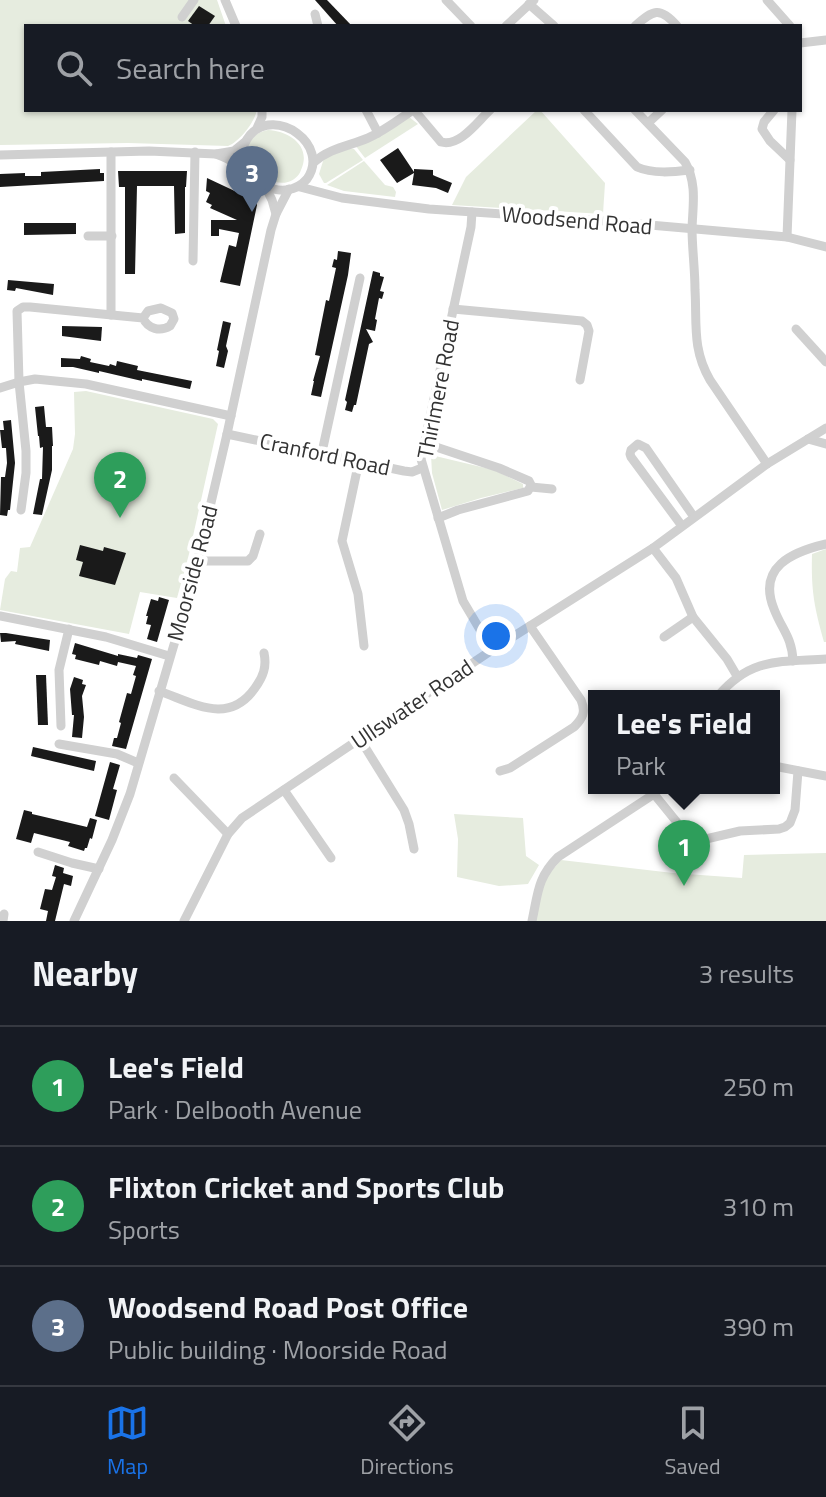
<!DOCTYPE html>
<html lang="en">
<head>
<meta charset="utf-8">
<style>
	body { margin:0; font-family:"Titillium Web",sans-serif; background:#20242c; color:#f1f3f6 }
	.you { position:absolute; left:496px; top:636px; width:28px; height:28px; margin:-20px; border:6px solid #fff; border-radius:50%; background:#1a73e8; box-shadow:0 0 0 12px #1a73e833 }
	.badge { display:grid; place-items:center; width:52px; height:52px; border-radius:50%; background:#1a73e8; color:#fff; font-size:26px; font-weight:700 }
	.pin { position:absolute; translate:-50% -66px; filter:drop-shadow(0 2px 4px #0008) }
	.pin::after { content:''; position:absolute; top:42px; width:28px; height:24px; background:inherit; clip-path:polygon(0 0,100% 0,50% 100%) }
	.popup { position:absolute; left:588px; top:690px; width:192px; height:104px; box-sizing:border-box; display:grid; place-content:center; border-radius:0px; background:#171b24; filter:drop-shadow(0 2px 6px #0005); font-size:26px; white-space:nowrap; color:#9ea1a6 }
	.popup b { font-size:30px; color:#f1f3f6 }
	.popup::after { content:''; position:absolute; left:50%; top:100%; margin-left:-16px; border:16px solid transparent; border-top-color:#171b24 }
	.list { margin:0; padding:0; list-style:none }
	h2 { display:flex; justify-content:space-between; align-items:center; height:104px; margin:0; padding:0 32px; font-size:34px }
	h2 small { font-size:26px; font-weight:400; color:#9ea1a6 }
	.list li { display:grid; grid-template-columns:52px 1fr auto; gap:24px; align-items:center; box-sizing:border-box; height:120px; padding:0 32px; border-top:2px solid #363941 }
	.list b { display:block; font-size:30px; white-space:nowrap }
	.list p { margin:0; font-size:26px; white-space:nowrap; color:#9ea1a6 }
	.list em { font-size:26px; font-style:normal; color:#9ea1a6 }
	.icon { flex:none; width:44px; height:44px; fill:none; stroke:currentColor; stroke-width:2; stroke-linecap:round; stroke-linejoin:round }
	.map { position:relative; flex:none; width:826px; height:921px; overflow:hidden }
	.search { position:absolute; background:#171b24; box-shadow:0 2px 6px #0004; left:24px; right:24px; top:24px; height:88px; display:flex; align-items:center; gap:20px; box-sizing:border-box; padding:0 28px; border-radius:0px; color:#9ea1a6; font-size:30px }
	.sheet { height:464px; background:#171b24 }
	nav { display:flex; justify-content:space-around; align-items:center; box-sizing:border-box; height:112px; border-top:2px solid #363941; background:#171b24; font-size:22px; color:#9ea1a6 }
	nav a { display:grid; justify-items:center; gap:4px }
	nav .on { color:#1a73e8 }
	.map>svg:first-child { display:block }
	.green { fill:#e6ecdf }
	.building { fill:#1a1a1a }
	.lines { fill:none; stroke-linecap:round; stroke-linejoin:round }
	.minor { stroke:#d0d0d0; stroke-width:9 }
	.labels { text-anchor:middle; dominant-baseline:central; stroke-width:8; stroke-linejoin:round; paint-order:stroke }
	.street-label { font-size:22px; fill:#333; stroke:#fff }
</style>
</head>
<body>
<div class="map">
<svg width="826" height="921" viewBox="0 0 826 921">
	<rect width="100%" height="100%" fill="#fff"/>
	<g class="green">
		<path d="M0,0H217L226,26H26V110H257C254,123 240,141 228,146L128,143L0,145Z"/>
		<path d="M537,110H540L605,183L603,214L452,205L466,177Z"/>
		<path d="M409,117L418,124L365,158L355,145Z"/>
		<path d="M268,130C289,131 312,146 301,170C299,176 294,180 288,182C281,184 275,182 269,180C238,170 236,137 268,130Z"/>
		<path d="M350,148L354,149L363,160L326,183H324L319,174L324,158Z"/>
		<path d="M364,161L385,185L393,187L396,192L395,197L344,191L327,185Z"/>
		<path d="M86,391L213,419L218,424L189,554L177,598L140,592L129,634L0,610L5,579L11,571L17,572L20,548L30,547L73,449L75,434L74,392Z"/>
		<path d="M431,455L494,470L523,484V488L481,498L442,510L432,473Z"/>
		<path d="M826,549V642H824C814,607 811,590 812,554Z"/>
		<path d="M454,814L523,818L526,856L539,865L528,884L499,886L457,877L458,839Z"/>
		<path d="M826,853V921H534L543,881L561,860L673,873L742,878L744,855Z"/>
	</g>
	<g class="building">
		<path d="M315,0H327L352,26H338Z"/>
		<path d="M199,6L215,16L208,26H195L188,21Z"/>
		<path d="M398,148L414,172V169L433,170V175L435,176L452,183L448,193L436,188L412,185L414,173L397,183L380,160Z"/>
		<path d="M100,169V173H104V181L0,187V174L25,173V176H41V172Z"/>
		<path d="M118,171H187L186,187H185V233L175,234L174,186H137L135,274H125V187H119Z"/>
		<path d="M207,178L256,201L257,205L240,286L220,282L229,245L236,247L239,233L219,229V236H211V220H237L210,208L212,205L206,202L210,193L206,191Z"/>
		<path d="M24,223H76V234L24,235Z"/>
		<path d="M338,251L351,253L348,275L321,397L311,395L314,381H313L320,356L315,355L326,300L329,301L336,268L332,267L334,259L337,260Z"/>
		<path d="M373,271L380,273V276L384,277L380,291L384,292L382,299L379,298L375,319L377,320L375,331L366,329L373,342L369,344L356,405H354L352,412L345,410L347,402L345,400Z"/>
		<path d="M8,280L54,284L53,295L16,288L15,291L7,290Z"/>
		<path d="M223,321L231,323L226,346L228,351L224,368L216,366L219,351L217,350Z"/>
		<path d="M62,326L102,327L101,341L62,336Z"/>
		<path d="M81,356L91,359L90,362L109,366L110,364L116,366L117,361L138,366L137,370L192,381L190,389L142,379V381L99,371V373L73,367H61V358L80,359Z"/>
		<path d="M44,406L46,427H52L53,446H52V470L42,515L33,514L40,479H42L43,447L40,448L39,436H38L35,407Z"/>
		<path d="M11,420L15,463L10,510H8L7,516L0,515L1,477H5L7,463L6,448H2L0,430H4L3,421Z"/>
		<path d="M80,545L103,551L104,547L126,553L115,585L79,576L83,562L76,560Z"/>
		<path d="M159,597L169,600L157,642L147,639L151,625L146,624L148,616H146L151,599L158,601Z"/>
		<path d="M0,633H6L50,640L49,651L15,644L16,641L1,642Z"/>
		<path d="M75,643L118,656V654L137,658L138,655L152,659L126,749L112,746L114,738H117L121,723L119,722L127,693L131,694L136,676L133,675L136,666L118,662L117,666L100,661L99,665L75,659L76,655L72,654Z"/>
		<path d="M36,675H46L48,725H38Z"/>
		<path d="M74,677L83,680L82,684L86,685L82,696L84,717L82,738L72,737L74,715H72L70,689Z"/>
		<path d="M33,747L96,761L94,771L31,756Z"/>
		<path d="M110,762L120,765L113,789L117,790L109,820L95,816Z"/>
		<path d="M24,810L32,812V814L87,827L90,818L97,820L92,839L90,838L87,848H85L84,851L68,846L70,842L34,833L31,843L16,839Z"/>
		<path d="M55,865L64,868L63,873L73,876L71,886L64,884L55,921H46L48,911L40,909L45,889L52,890L56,877L52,876Z"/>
	</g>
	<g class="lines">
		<g class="minor">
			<path d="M225,0L236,26"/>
			<path d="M446,0L471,26"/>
			<path d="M767,0L790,26"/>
			<path d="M529,4L554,26"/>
			<path d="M315,14L318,26"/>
			<path d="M182,17L194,0"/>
			<path d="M506,26L534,0"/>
			<path d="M635,26C653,10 660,6 677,26"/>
			<path d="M800,43L826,40"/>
			<path d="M366,110L378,133"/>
			<path d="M414,110L441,142C460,147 477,122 490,110"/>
			<path d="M584,110L637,167C653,174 673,172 690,170"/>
			<path d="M635,110L685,162C697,183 693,204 692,228C692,248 695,269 695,290C697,324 692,349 710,380L767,464"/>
			<path d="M774,110L764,122L762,129L770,141L790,160"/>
			<path d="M648,123L662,110"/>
			<path d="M257,128L262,117V110"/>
			<path d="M111,152V315"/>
			<path d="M216,154C224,157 231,160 238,165C254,176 264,192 286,190C295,189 301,186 307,179C331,145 276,106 250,135C241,146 241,157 245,170"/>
			<path d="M0,155L149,151L216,154L234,151L245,142"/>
			<path d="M314,162C330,148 349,146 368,138C384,131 398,120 413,110"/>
			<path d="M265,186L272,200L276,214"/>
			<path d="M300,187L342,198L429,209L604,221L787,237L826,247"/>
			<path d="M472,212L471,227L421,459L463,601L492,650"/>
			<path d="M88,236H112"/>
			<path d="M787,237L792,110"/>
			<path d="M193,261L195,152"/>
			<path d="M453,309L582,321L587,325L589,331L580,380"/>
			<path d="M796,329L826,362"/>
			<path d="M0,388L19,382L35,379L86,384L231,416"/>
			<path d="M227,434L404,471L412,472L422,468"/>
			<path d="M808,439L826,444"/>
			<path d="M424,443L499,468L529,481L531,485L528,491L458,510L438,518"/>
			<path d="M322,452L360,278"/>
			<path d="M359,461L342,541L358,594L364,646"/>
			<path d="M531,487L552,489"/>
			<path d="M21,510L26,473V451L19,382L17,311L23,307H30L143,318C148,329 160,332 170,326L174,319L172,313L161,308L148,311L143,318"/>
			<path d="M682,526L631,457L630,454L631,450L638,444L646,448L694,517"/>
			<path d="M653,548L676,578L693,617L727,659L737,676"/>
			<path d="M198,561H248L253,556L260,534"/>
			<path d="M0,616L106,637L169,656"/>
			<path d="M664,637L693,617"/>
			<path d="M793,661C792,637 782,630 774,609C757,567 792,552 826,544"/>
			<path d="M159,691C194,703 228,726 255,688C263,677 267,667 264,653"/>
			<path d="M718,696C751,657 780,662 826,659"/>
			<path d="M61,726L59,670L69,629"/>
			<path d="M360,739L404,810L409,824L414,849"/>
			<path d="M59,744L117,754L138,763"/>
			<path d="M774,766L826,776"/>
			<path d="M500,771L510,768L574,727C583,718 586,712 581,700L530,626"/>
			<path d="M174,778L228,834"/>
			<path d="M284,790L331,858"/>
			<path d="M654,794L680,826L692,837L706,839L740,831L779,829L785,827L790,823L795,810L798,771"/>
			<path d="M38,852L72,863L99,869"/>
			<path d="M3,921L4,914"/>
			<path d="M74,921L112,840L130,794L193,580L227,434L271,230L276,214L289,189"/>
			<path d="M184,921L228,834L242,818L492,650L653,548L767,464L826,428"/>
			<path d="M532,921C538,894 537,878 558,857L654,794L660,788"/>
		</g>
	</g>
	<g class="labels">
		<g class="street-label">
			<text transform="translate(577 220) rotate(5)">Woodsend Road</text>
			<text transform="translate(438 389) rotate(-79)">Thirlmere Road</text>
			<text transform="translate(325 454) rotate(12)">Cranford Road</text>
			<text transform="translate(192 573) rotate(-75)">Moorside Road</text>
			<text transform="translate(412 704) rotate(-34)">Ullswater Road</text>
		</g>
	</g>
</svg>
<div class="you"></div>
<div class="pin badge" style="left:684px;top:886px;background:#2e9e5b">1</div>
<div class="popup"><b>Lee's Field</b>Park</div>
<div class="pin badge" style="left:120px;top:518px;background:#2e9e5b">2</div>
<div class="pin badge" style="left:252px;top:212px;background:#5c6f8a">3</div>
<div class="search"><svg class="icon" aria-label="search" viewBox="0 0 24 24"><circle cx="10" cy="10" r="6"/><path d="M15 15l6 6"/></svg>Search here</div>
</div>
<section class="sheet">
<h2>Nearby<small>3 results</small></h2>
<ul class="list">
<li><span class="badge" style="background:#2e9e5b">1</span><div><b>Lee's Field</b><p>Park · Delbooth Avenue</p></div><em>250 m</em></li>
<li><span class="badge" style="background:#2e9e5b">2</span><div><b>Flixton Cricket and Sports Club</b><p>Sports</p></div><em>310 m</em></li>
<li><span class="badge" style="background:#5c6f8a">3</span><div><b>Woodsend Road Post Office</b><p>Public building · Moorside Road</p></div><em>390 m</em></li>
</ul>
</section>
<nav>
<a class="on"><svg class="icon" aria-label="map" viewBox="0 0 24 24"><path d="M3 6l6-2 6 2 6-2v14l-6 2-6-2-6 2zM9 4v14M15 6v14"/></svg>Map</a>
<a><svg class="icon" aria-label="directions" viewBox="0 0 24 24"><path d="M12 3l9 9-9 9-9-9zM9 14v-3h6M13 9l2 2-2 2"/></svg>Directions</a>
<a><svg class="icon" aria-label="saved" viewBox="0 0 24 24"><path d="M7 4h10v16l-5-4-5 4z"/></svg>Saved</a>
</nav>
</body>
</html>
